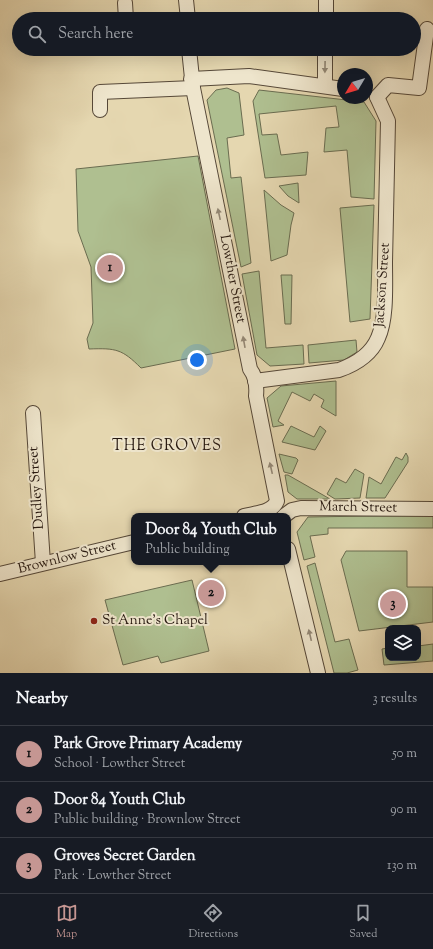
<!DOCTYPE html>
<html lang="en">
<head>
<meta charset="utf-8">
<style>
	body { margin:0; font-family:"Sorts Mill Goudy",serif; background:#20242c; color:#f1f3f6 }
	.controls { position:absolute; right:12px; bottom:12px; display:grid; overflow:hidden; border-radius:8px; box-shadow:0 4px 16px #0002 }
	.controls button { width:36px; height:36px; display:grid; place-items:center; padding:0; border:0; border-bottom:1px solid #363941; background:#171b24; color:#f1f3f6; font:20px sans-serif }
	.compass { position:absolute; left:337px; top:68px; width:36px; height:36px; border-radius:50%; background:#171b24; box-shadow:0 4px 16px #0002; rotate:232deg }
	.you { position:absolute; left:197px; top:360px; width:14px; height:14px; margin:-10px; border:3px solid #fff; border-radius:50%; background:#1a73e8; box-shadow:0 0 0 6px #1a73e833 }
	.badge { display:grid; place-items:center; width:26px; height:26px; border-radius:50%; background:#c59692; color:#111; font-size:13px; font-weight:700 }
	.pin { position:absolute; translate:-50% -50%; border:2px solid #fff; box-shadow:0 1px 4px #0006 }
	.popup { position:absolute; left:131px; top:513px; width:160px; height:52px; box-sizing:border-box; display:grid; place-content:center; border-radius:8px; background:#171b24; filter:drop-shadow(0 1px 3px #0005); font-size:13px; white-space:nowrap; color:#9ea1a6 }
	.popup b { font-size:15px; color:#f1f3f6 }
	.popup::after { content:''; position:absolute; left:50%; top:100%; margin-left:-8px; border:8px solid transparent; border-top-color:#171b24 }
	.list { margin:0; padding:0; list-style:none }
	h2 { display:flex; justify-content:space-between; align-items:center; height:52px; margin:0; padding:0 16px; font-size:17px }
	h2 small { font-size:13px; font-weight:400; color:#9ea1a6 }
	.list li { display:grid; grid-template-columns:26px 1fr auto; gap:12px; align-items:center; box-sizing:border-box; height:56px; padding:0 16px; border-top:1px solid #363941 }
	.list b { display:block; font-size:15px; white-space:nowrap }
	.list p { margin:0; font-size:13px; white-space:nowrap; color:#9ea1a6 }
	.list em { font-size:13px; font-style:normal; color:#9ea1a6 }
	.icon { flex:none; width:22px; height:22px; fill:none; stroke:currentColor; stroke-width:2; stroke-linecap:round; stroke-linejoin:round }
	.map { position:relative; flex:none; width:433px; height:673px; overflow:hidden }
	.search { position:absolute; background:#171b24; box-shadow:0 4px 16px #0002; left:12px; right:12px; top:12px; height:44px; display:flex; align-items:center; gap:10px; box-sizing:border-box; padding:0 14px; border-radius:22px; color:#9ea1a6; font-size:15px }
	.sheet { height:220px; background:#171b24 }
	nav { display:flex; justify-content:space-around; align-items:center; box-sizing:border-box; height:56px; border-top:1px solid #363941; background:#171b24; font-size:11px; color:#9ea1a6 }
	nav a { display:grid; justify-items:center; gap:2px }
	nav .on { color:#c59692 }
	.map>svg:first-child { display:block }
	.green { fill:#afbf90; stroke:#6a6c50 }
	.lines { fill:none; stroke-linecap:round; stroke-linejoin:round }
	.street-casing { stroke:#564838; stroke-width:16 }
	.street { stroke:#eee5cc; stroke-width:14 }
	.oneway { fill:#948977 }
	.poi-dot { fill:#8f2418; stroke:#eee5cc; stroke-width:1.5 }
	.labels { text-anchor:middle; dominant-baseline:central; stroke-width:4; stroke-linejoin:round; paint-order:stroke }
	.street-label { font-size:14px; fill:#261810; stroke:#eee5cc }
	.poi-label { font-size:14px; fill:#261810; stroke:#eee5cc; text-anchor:start }
	.neighbourhood-label { font-size:15px; letter-spacing:1px; fill:#261810; stroke:#eee5cc }
</style>
</head>
<body>
<div class="map">
<svg width="433" height="673" viewBox="0 0 433 673">
	<rect width="100%" height="100%" fill="#e5d7b0"/>
	<filter id="stains"><feTurbulence type="fractalNoise" baseFrequency=".005" numOctaves="4"/><feColorMatrix values="0 0 0 0 .2 0 0 0 0 .09 0 0 0 0 .02 0 0 0 .5 -.17"/></filter>
	<radialGradient id="worn" r=".72"><stop offset=".6" stop-color="#630" stop-opacity="0"/><stop offset="1" stop-color="#630" stop-opacity=".3"/></radialGradient>
	<g class="green">
		<path d="M227,88L239,93L244,135L227,138L231,178L241,177L251,263L241,267L207,100L216,90Z"/>
		<path d="M259,90L364,102L376,121L374,199L351,197L347,150L324,152L326,128L339,127L336,106L259,114L262,135L277,134L281,155L308,152L306,175L265,178L253,101Z"/>
		<path d="M198,156L235,349L141,368C122,349 116,348 89,349L87,339L93,323L91,267L78,231L76,169Z"/>
		<path d="M298,183L299,203L288,196L279,186Z"/>
		<path d="M264,190L281,205L294,213L291,225L287,255L271,261Z"/>
		<path d="M374,205L370,319L350,322L340,208Z"/>
		<path d="M259,271L266,348L303,345L304,364L270,366L257,355L242,274Z"/>
		<path d="M281,275H292L291,324H285Z"/>
		<path d="M356,340L357,352L344,360L309,363L308,345Z"/>
		<path d="M336,381V416L321,407L324,400L314,394L310,401L292,392L278,421L284,425L273,427L267,398L281,386Z"/>
		<path d="M291,426L314,437L320,426L326,431L315,450L282,442Z"/>
		<path d="M406,453L408,457V462L385,498H366L369,477L381,484L396,457L402,460Z"/>
		<path d="M279,454L296,458L298,460L292,474L284,472Z"/>
		<path d="M355,469L364,474L360,498L335,499L327,494L336,478L346,483Z"/>
		<path d="M285,475H288L330,499H297L288,492Z"/>
		<path d="M433,515V528H328V534L310,536L315,557L304,560L297,532L308,517Z"/>
		<path d="M346,551H407V587H433V622L359,631L341,560Z"/>
		<path d="M315,563L335,642L349,639L358,670L347,673H334L307,566Z"/>
		<path d="M192,580L209,651L161,663L158,656L123,665L105,600Z"/>
		<path d="M433,644V661L384,665L382,649L388,648V658H418V646Z"/>
	</g>
	<g class="lines">
		<defs>
			<g id="street">
				<path d="M186,0L188,19"/>
				<path d="M125,3L126,19"/>
				<path d="M326,19V0"/>
				<path d="M189,49L193,88L250,369C256,377 257,386 256,396L277,501C272,513 255,513 244,516"/>
				<path d="M191,79L249,76L343,89"/>
				<path d="M325,85V49"/>
				<path d="M377,97L388,85L419,88L427,29"/>
				<path d="M100,110V92L193,88"/>
				<path d="M255,381L339,370C356,364 371,355 378,338C387,318 385,285 385,262C386,215 387,168 388,121L377,97"/>
				<path d="M33,413L43,563"/>
				<path d="M284,516L292,510L301,508L433,509"/>
				<path d="M288,549L318,673"/>
				<path d="M0,574L134,542"/>
			</g>
		</defs>
		<use href="#street" class="street-casing"/>
		<use href="#street" class="street"/>
	</g>
	<defs><path id="oneway-solid" d="M-6-.8H1V-3.2L6.5 0L1 3.2V.8H-6Z"/></defs>
	<g class="oneway">
		<use href="#oneway-solid" transform="translate(325 67) rotate(91)"/>
		<use href="#oneway-solid" transform="translate(219 214) rotate(-102)"/>
		<use href="#oneway-solid" transform="translate(244 342) rotate(-100)"/>
		<use href="#oneway-solid" transform="translate(271 468) rotate(-103)"/>
		<use href="#oneway-solid" transform="translate(310 635) rotate(-103)"/>
	</g>
	<circle class="poi-dot" cx="94" cy="621" r="4"/>
	<g class="labels">
		<g class="street-label">
			<text transform="translate(232 279) rotate(79)">Lowther Street</text>
			<text transform="translate(383 285) rotate(-86)">Jackson Street</text>
			<text transform="translate(37 488) rotate(-94)">Dudley Street</text>
			<text transform="translate(358 508) rotate(1)">March Street</text>
			<text transform="translate(67 558) rotate(-14)">Brownlow Street</text>
		</g>
		<g class="poi-label">
			<text x="102" y="621">St Anne's Chapel</text>
		</g>
		<g class="neighbourhood-label">
			<text x="167" y="446">THE GROVES</text>
		</g>
	</g>
	<rect width="100%" height="100%" filter="url(#stains)"/>
	<rect width="100%" height="100%" fill="url(#worn)"/>
</svg>
<div class="controls">
<button><svg class="icon" aria-label="layers" viewBox="0 0 24 24"><path d="M12 4l9 5-9 5-9-5zM3 14l9 5 9-5"/></svg></button>
</div>
<svg class="compass" viewBox="-18 -18 36 36"><path d="M0-13l5 13h-10z" fill="#e53935"/><path d="M0 13l5-13h-10z" fill="#9ea1a6"/></svg>
<div class="you"></div>
<div class="pin badge" style="left:110px;top:268px">1</div>
<div class="pin badge" style="left:211px;top:593px">2</div>
<div class="popup"><b>Door 84 Youth Club</b>Public building</div>
<div class="pin badge" style="left:393px;top:604px">3</div>
<div class="search"><svg class="icon" aria-label="search" viewBox="0 0 24 24"><circle cx="10" cy="10" r="6"/><path d="M15 15l6 6"/></svg>Search here</div>
</div>
<section class="sheet">
<h2>Nearby<small>3 results</small></h2>
<ul class="list">
<li><span class="badge">1</span><div><b>Park Grove Primary Academy</b><p>School · Lowther Street</p></div><em>50 m</em></li>
<li><span class="badge">2</span><div><b>Door 84 Youth Club</b><p>Public building · Brownlow Street</p></div><em>90 m</em></li>
<li><span class="badge">3</span><div><b>Groves Secret Garden</b><p>Park · Lowther Street</p></div><em>130 m</em></li>
</ul>
</section>
<nav>
<a class="on"><svg class="icon" aria-label="map" viewBox="0 0 24 24"><path d="M3 6l6-2 6 2 6-2v14l-6 2-6-2-6 2zM9 4v14M15 6v14"/></svg>Map</a>
<a><svg class="icon" aria-label="directions" viewBox="0 0 24 24"><path d="M12 3l9 9-9 9-9-9zM9 14v-3h6M13 9l2 2-2 2"/></svg>Directions</a>
<a><svg class="icon" aria-label="saved" viewBox="0 0 24 24"><path d="M7 4h10v16l-5-4-5 4z"/></svg>Saved</a>
</nav>
</body>
</html>
